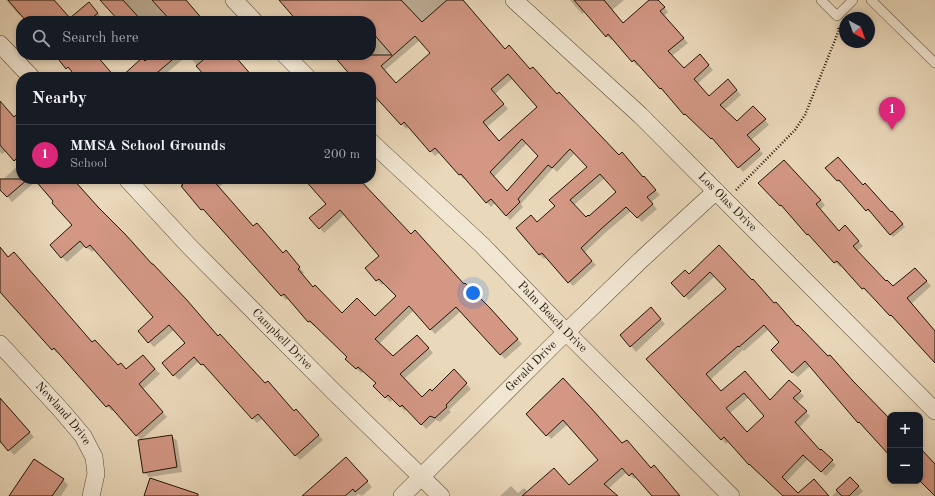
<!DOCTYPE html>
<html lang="en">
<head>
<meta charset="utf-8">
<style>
	body { margin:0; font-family:"Old Standard TT",serif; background:#242831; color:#f1f3f6 }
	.controls { position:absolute; right:12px; bottom:12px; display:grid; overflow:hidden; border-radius:8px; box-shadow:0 2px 6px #0003 }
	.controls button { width:36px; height:36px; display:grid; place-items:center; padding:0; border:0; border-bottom:1px solid #363941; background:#171b24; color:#f1f3f6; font:20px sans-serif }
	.compass { position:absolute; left:839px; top:12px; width:36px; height:36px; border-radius:50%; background:#171b24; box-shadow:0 2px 6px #0003; rotate:139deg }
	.you { position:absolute; left:473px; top:293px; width:14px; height:14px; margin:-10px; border:3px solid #fff; border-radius:50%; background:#1a73e8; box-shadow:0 0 0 6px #1a73e833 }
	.badge { display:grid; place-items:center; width:26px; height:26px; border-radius:50%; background:#db2777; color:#fff; font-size:13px; font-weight:700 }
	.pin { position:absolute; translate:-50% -33px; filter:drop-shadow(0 1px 2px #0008) }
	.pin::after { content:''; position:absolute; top:21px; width:14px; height:12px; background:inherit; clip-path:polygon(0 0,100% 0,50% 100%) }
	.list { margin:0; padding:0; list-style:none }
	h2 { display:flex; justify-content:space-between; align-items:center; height:52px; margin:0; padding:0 16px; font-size:17px }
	h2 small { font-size:13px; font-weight:400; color:#9ea1a6 }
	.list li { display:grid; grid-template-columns:26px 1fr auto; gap:12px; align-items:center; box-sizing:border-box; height:60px; padding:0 16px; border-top:1px solid #363941 }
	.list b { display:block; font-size:15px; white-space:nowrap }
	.list p { margin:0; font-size:13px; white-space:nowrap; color:#9ea1a6 }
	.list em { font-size:13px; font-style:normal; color:#9ea1a6 }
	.icon { flex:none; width:22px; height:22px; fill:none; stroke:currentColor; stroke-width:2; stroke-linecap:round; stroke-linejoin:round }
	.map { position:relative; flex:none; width:935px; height:496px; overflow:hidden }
	.search { position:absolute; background:#171b24; box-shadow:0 2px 6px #0003; left:16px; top:16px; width:360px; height:44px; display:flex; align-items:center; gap:10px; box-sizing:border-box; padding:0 14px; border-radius:16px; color:#9ea1a6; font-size:15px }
	.panel { position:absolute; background:#171b24; box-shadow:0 2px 6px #0003; left:16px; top:72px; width:360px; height:112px; border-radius:16px }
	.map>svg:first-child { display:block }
	.shadow { fill:#0003; fill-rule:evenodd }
	.building { fill:#d39784; stroke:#211406; fill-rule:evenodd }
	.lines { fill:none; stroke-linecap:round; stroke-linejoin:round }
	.service-casing { stroke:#534533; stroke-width:10 }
	.minor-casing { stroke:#534533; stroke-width:18 }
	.path { stroke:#211406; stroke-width:2.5; stroke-dasharray:1 2; stroke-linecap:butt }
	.service { stroke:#f1e6d2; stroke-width:9 }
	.minor { stroke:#f1e6d2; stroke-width:17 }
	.labels { text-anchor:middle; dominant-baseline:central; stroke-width:4; stroke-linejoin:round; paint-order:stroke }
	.street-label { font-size:12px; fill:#211406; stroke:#f1e6d2 }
</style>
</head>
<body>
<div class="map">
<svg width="935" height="496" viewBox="0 0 935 496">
	<rect width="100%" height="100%" fill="#ead8ba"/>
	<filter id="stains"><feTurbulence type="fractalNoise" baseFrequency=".005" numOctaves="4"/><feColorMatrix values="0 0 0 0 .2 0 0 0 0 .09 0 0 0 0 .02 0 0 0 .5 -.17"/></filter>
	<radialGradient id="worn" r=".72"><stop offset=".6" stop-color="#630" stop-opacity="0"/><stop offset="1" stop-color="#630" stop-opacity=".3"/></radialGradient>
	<g class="shadow">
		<path d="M6,0H44L70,19L93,8L102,18L98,21H27L21,14L19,15Z"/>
		<path d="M103,0H184L201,19L202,18L206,21H125Z"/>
		<path d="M280,0H463L505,50L531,70L619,156L626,158L660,195L651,202L657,209L642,222L631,211L605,233L584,253L596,265L573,286L546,257L544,259L540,255L517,228L537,223L556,206L588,167L575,153L557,172L553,168L521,204L523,207L510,220L495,203L491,207L466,178L464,179L460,175L440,152L435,156L409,126L406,129L380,100L377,103L372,99L371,97V77H353L334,55H371V21H298ZM420,40L432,54L397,84L385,70ZM513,78L538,107L500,142L487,127L508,109L495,94ZM527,143L540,156L507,192L494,177ZM605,178L618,192L589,217L586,218L574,205Z"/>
		<path d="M570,0H624L612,10L623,24L651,0H658L668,12L664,16L688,43L672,56L684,69L704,60L713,70L697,84L709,97L732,85L741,95L724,110L737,122L758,112L769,125L751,140L763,154L743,172L717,142L685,114L666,92L665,93L660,88L639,64L637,66L633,61L613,38L611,40L585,12L582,14Z"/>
		<path d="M148,55H188L162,77H122Z"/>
		<path d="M188,55H234L250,74L254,72L259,77H207Z"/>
		<path d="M0,102L14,118L21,122V179H72L219,337L294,412L301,415L323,440L300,460L263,418L257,423L208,368L207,369L199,361L179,380L174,375L186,343L174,330L154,347L149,342L139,331L154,317L95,249L92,252L85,246L67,262L62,257L73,226L36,181L12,202L0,188V182L19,165L6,151L2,154L0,152Z"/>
		<path d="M789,166L825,205L820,210L839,232H850L863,246L857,251L886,282L894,287L920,274L931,286L911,304L935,332V362L870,292L868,293L842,265L840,267L760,183Z"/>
		<path d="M827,168L863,186L891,213H892L905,227L893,237L871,211L869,212L842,181L840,183Z"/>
		<path d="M176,179H219L223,184L219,187L254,227L283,254L290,256L304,273L302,274L314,288L342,314L375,318L397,296L384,283L382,285L377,280L381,256L345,214L324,233L320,228L327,204L311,179H348L411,235L495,314L522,344L505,359L461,311L435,334L414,310L379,344L393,358L422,341L433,353L404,379L422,398L432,392L454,371L471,389L449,410L451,412L440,422L436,420L426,429L407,409L405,411L393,399L390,402L375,386L377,383L364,371L361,373L351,364L348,357L316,325L314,326L309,322L289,298L286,300Z"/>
		<path d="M719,247L797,327L890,420V455L859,422L810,366L798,377L793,373L772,350L780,342L769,329L744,351L743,350L710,380L722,392L745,372L770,401L789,382L804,396L797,403L810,416L799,428L820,451L836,465L826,476L808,459L786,482L798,494L828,496H786L755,468L754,469L729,441L726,444L648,359L727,289L715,276L689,300L672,283L689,275ZM749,397L766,416L747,433L730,413Z"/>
		<path d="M0,248L93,343L118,366L127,370L148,361L160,374L143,389L167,417L141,440L114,409L112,411L107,406L59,353L58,354L53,349L0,291Z"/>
		<path d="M656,314L665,324L636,352L621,335Z"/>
		<path d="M563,380L596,413L623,445L651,469L658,471L680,496H653L637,477L634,479L627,472L608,489L616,496H558L600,460L568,424L551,439L527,414Z"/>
		<path d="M0,402L10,411L34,437L14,455L2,442L0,444Z"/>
		<path d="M172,436L177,441L182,472L149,477L144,472Z"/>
		<path d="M351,463L372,487L362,496L358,494L356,496H304Z"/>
		<path d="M850,478L863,491L858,496H832Z"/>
		<path d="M63,480L68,485L61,496H21Z"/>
		<path d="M511,486L518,493L524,488L532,496H500Z"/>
	</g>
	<g class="building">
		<path d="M8,0H54L70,18L89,2L98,13L88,21H26Z"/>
		<path d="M100,0H123L142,21H119Z"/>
		<path d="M152,0H186L204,21H171Z"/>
		<path d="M279,0H401L422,22L447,0H463L505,49L509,45L530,69L533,67L557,94L559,92L619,155L622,152L643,177L644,176L656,190L647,197L653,204L637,218L626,207L601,229L581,248L592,261L568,283L542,253L539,255L516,228L531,215L537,222L555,206L549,200L587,167L570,149L552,168L548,165L518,199L520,202L506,216L491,199L486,203L461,174L459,175L435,148L430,152L404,122L401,125L371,92V77H352L333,55H392L371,31V21H297ZM415,36L430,53L396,83L381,66ZM508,74L537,107L499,141L483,122L504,104L491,89ZM522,139L538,156L507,191L490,172ZM600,174L616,192L589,216L588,215L586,217L570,200Z"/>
		<path d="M574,0H604L623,23L649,0H658L665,7L660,11L684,38L668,51L684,68L700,54L709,65L694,79L709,96L728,79L737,90L720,105L737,121L753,106L766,119L747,135L760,149L738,168L712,138L711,139L685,114L684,115L661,88L660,89L634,60L632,62L608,34L606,37Z"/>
		<path d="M55,55H96L115,77H76L68,67L66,69Z"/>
		<path d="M152,55H178L152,77H121L142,58L145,61Z"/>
		<path d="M209,55H234L253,77H206L196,66Z"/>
		<path d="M0,101L14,117L16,115L21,121V154L14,161L0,145Z"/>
		<path d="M838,157L863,185L865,183L891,212L892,211L903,224L890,235L868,209L866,211L839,180L837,181L825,168Z"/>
		<path d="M784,160L821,200L816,204L839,231L845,225L859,241L853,246L886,281L887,280L893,286L915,268L927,281L907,298L935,331V363L891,315L890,316L864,288L862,289L837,261L834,263L808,234L807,235L781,205L780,206L758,183Z"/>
		<path d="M0,179H28L7,197L0,190Z"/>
		<path d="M34,179H73L98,207L125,234L152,264H153L186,299L218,336L220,334L265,383L268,381L294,411L296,409L319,435L295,456L258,414L252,419L203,364L201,365L194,357L173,376L162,363L185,343L169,325L148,343L138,331L153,317L90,245L86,248L80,241L61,258L50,245L72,225L52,203L53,201Z"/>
		<path d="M177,179H212L253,226L257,223L283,253L286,250L300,267L298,269L313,287L315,285L342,313L357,298L375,316L396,296L379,279L376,281L365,268L379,256L340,210L319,229L309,218L326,204L304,179H359L411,234L415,230L464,284L465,283L490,308L518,339L500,355L456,307L430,330L409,306L375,339L393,356L417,335L429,348L400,374L422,397L430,389L432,391L454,369L467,383L446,405L447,407L435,418L430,416L421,425L402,405L400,407L388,395L385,398L373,386L376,383L358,367L356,369L345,359L347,357L310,321L308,322L284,294L281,296L203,209L201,210L181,186L183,185Z"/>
		<path d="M719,245L752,280L753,279L774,303L776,302L797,326L798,325L828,356L830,355L853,381L890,419V456L859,422L858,423L805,361L792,373L771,350L779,342L764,325L739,347L738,346L706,374L721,391L745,371L770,400L789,380L801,391L793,398L807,411L795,422L820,450L821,449L833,460L821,472L803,455L782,477L798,493L814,479L829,496H783L749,464V465L724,437L721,440L646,359L726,289L710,272L684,297L671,283L685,270L689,274ZM744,393L764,416L747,432L726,408Z"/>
		<path d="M0,247L8,257L14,252L92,342L95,340L118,365L121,363L126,369L143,355L155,369L139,384L163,412L136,436L109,405L106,407L54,348L52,350L0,292Z"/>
		<path d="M651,307L661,319L630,347L620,335Z"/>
		<path d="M563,378L591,408L622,443L627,440L651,468L654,465L680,496H652L632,473L629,476L622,468L604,484L618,496H522L554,468L569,485L598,460L563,420L546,436L526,414Z"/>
		<path d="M0,398L30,432L8,451L0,441Z"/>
		<path d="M172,435L177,467L143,473L138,440Z"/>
		<path d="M920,448L935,464V496L920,481Z"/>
		<path d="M346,457L368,481L355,492L353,489L345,496H302Z"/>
		<path d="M34,459L64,479L52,496H9Z"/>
		<path d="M850,477L859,486L849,496H842L836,490Z"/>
		<path d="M150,478L198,494V496H144Z"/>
	</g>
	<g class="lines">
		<defs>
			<g id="service">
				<path d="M821,0L837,16L853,0"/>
				<path d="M871,0L935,63"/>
			</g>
			<g id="minor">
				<path d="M234,0L254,21"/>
				<path id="s1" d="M514,0L640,115L935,411"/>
				<path d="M0,44L31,77"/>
				<path d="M285,55L307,77"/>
				<path id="s2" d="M371,142L482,245L566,332L731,496"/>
				<path id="s3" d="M127,179L189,246L335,393L441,496"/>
				<path id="s4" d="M0,344L61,410L83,436L94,457L96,474L91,496"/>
				<path id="s5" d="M402,496L554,344L643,258L716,191"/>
			</g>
		</defs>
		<use href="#service" class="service-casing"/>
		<use href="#minor" class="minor-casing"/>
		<path class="path" d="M736,190L795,130L805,115L839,30L838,27"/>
		<use href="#service" class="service"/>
		<use href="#minor" class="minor"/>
	</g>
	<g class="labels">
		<g class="street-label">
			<text stroke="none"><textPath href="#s1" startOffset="294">Los Olas Drive</textPath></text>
			<text stroke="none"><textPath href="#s2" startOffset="252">Palm Beach Drive</textPath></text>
			<text stroke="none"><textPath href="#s3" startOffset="223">Campbell Drive</textPath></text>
			<text stroke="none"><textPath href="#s5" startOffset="183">Gerald Drive</textPath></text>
			<text stroke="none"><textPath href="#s4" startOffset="94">Newland Drive</textPath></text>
		</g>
	</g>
	<rect width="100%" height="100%" filter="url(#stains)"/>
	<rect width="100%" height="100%" fill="url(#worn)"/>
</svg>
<div class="controls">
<button>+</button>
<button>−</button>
</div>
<svg class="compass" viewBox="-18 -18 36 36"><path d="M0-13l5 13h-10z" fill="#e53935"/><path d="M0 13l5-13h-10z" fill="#9ea1a6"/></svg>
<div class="you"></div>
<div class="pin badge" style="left:892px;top:130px">1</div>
<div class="search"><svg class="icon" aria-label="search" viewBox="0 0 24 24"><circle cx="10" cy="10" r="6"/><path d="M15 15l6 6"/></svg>Search here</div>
<section class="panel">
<h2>Nearby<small></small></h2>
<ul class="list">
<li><span class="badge">1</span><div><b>MMSA School Grounds</b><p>School</p></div><em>200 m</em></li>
</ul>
</section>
</div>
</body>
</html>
